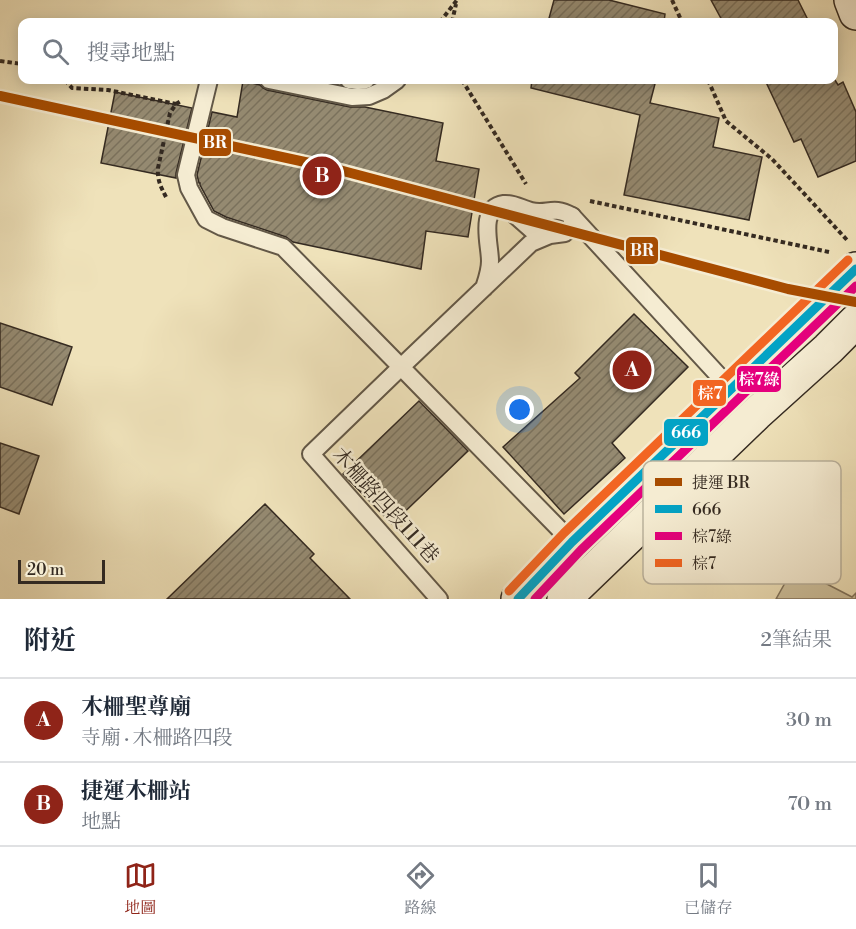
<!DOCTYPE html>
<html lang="zh-TW">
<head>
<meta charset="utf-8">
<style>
	body { margin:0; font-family:"Libre Bodoni","Noto Serif TC",serif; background:#f2f2f3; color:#1f2937 }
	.scale { position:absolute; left:18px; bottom:15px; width:87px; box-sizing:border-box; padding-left:6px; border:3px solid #342a21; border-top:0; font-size:16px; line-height:21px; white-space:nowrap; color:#342a21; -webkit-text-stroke:4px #f5ecd2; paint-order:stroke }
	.you { position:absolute; left:520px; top:410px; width:21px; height:21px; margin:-15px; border:4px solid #fff; border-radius:50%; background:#1a73e8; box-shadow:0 0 0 9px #1a73e833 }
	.badge { display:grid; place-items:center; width:39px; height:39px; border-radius:50%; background:#8f2418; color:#fff; font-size:20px; font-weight:700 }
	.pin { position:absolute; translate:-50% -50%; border:3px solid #fff; box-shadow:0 2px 6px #0006 }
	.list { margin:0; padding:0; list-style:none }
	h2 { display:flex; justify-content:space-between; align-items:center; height:78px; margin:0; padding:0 24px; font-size:26px }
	h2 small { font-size:20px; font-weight:400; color:#747a83 }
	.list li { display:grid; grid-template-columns:39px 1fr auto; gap:18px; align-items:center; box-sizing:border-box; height:84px; padding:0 24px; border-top:2px solid #e0e1e3 }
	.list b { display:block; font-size:22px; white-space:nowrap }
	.list p { margin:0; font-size:20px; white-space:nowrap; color:#747a83 }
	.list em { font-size:20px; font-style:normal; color:#747a83 }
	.icon { flex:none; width:33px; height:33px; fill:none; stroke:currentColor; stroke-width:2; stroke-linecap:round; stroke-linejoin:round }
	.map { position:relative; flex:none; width:856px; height:599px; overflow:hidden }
	.search { position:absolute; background:#fff; box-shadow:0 3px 15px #0003; left:18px; right:18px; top:18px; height:66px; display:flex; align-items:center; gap:15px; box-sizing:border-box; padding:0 21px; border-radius:12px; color:#747a83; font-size:22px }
	.sheet { height:246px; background:#fff }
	nav { display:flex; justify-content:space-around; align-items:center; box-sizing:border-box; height:84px; border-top:2px solid #e0e1e3; background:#fff; font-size:16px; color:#747a83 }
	nav a { display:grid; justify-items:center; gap:3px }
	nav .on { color:#8f2418 }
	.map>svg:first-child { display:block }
	.green { fill:#cfc3a0; stroke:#827660; stroke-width:1.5 }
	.building { fill:url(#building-hatch); stroke:#342a21; stroke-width:1.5 }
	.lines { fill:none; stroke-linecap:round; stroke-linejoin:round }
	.lane-casing { stroke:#635847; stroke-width:20 }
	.secondary-casing { stroke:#342a21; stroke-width:36 }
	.path { stroke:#342a21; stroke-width:4; stroke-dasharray:4.5 3; stroke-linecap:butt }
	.lane { stroke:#f5ecd2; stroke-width:16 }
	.secondary { stroke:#f5ecd2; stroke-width:33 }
	.bus-1-casing { stroke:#f5ecd2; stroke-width:14 }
	.bus-2-casing { stroke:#f5ecd2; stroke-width:14 }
	.bus-3-casing { stroke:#f5ecd2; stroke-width:14 }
	.bus-1 { stroke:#03a3c5; stroke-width:9 }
	.bus-2 { stroke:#e5007d; stroke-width:9 }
	.bus-3 { stroke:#f26522; stroke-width:9 }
	.metro-1-casing { stroke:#f5ecd2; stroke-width:15 }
	.metro-1 { stroke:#a74c00; stroke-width:10 }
	.labels { text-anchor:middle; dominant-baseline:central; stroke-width:5; stroke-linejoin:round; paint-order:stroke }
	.street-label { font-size:20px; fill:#342a21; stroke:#f5ecd2 }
	.key { fill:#f5ecd2; stroke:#bbb29d; stroke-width:1.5 }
	.key-label { font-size:16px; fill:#342a21 }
	.line-badge { stroke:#f5ecd2; stroke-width:2 }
	.badge-label { font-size:16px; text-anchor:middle; font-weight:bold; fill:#fff }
</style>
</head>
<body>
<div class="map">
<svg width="856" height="599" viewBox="0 0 856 599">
	<defs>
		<pattern id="building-hatch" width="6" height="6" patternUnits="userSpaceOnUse" patternTransform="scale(1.5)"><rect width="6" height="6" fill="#958a71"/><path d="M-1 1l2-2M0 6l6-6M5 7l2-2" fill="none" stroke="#7a715c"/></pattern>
	</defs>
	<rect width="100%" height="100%" fill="#efe2ba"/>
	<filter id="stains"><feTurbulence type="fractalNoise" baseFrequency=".00333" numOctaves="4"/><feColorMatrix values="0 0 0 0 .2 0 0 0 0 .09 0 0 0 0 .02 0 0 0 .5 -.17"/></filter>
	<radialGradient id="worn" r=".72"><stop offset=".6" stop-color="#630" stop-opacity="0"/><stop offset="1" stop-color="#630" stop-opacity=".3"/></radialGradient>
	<path class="green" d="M794,567L852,597L856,593V599H776Z"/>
	<g class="building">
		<path d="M554,0H609L665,14L664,22H548Z"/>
		<path d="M711,0H798L809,22H723Z"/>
		<path d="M532,80H656L650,103L719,118L713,147L762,157L749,220L624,195L640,115L531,88Z"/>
		<path d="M765,80H835L838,85L843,82L856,112V161L818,177L801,139L794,142Z"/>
		<path d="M243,81L260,85L263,88L267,90L350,107H365L443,123L436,161L479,169L468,237L426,231L421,269L293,242L286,237L226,217L214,211L200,185V183H199L197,175L212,112L237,117Z"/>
		<path d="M115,92L192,108L176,173V178L101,163Z"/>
		<path d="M634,314L688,367L612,443L625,458L564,514L503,447L580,378L575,373Z"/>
		<path d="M0,323L72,347L52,405L0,387Z"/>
		<path d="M419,401L468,451L392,524L343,474Z"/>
		<path d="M0,443L39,456L19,514L0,507Z"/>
		<path d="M265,504L314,554L310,558L350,599H167Z"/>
	</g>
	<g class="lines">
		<defs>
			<g id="lane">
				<path d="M209,80L186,175L189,188L206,219L222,227L283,247L401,367L311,454L439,599"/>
				<path d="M269,80L352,97L369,96L383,90L397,80"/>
				<path d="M349,80L358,81L366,80"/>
				<path d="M506,207L541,238"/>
				<path d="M572,216L731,389"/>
				<path d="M484,288C487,279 490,271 490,261C490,244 478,208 504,204C514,203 522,209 531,211C548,215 552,205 572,216V225L565,233L550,235L531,243L401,367L572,542"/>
			</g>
			<g id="secondary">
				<path d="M851,0L856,13"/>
				<path d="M518,599L572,542L856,269"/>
				<path d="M564,599L756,414L828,349L856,321"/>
			</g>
		</defs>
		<use href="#lane" class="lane-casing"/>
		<use href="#secondary" class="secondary-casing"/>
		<g class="path">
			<path d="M672,0L682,22"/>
			<path d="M440,22L457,0"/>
			<path d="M452,22L456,4"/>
			<path d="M0,61L22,64"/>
			<path d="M65,80L72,88L108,90L176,104"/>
			<path d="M462,80L526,184"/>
			<path d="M708,80L726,121L772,159L847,240"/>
			<path d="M166,197C161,187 157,180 158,168L170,113L176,104L181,101"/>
			<path d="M590,201L829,252"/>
		</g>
		<use href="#lane" class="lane"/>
		<use href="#secondary" class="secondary"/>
		<defs>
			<path id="bus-1" d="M518,599L572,542L856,269"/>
			<path id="bus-2" d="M535,599L581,550L856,286"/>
			<path id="bus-3" d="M509,591L564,533L848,260"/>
		</defs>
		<use href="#bus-1" class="bus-1-casing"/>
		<use href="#bus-2" class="bus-2-casing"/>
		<use href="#bus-3" class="bus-3-casing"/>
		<use href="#bus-1" class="bus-1"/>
		<use href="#bus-2" class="bus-2"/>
		<use href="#bus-3" class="bus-3"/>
		<defs>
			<path id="metro-1" d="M0,96L328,167L788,289L856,302"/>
		</defs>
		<use href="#metro-1" class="metro-1-casing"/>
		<use href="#metro-1" class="metro-1"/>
	</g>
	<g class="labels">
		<g class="street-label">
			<text transform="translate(385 506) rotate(48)">木柵路四段111巷</text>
		</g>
	</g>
	<rect x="643" y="461" width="198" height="123" rx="9" class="key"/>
	<rect x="655" y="478" width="27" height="8" fill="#a74c00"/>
	<rect x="655" y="505" width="27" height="8" fill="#03a3c5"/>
	<rect x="655" y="532" width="27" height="8" fill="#e5007d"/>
	<rect x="655" y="559" width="27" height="8" fill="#f26522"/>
	<g class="key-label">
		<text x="692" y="488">捷運 BR</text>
		<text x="692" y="515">666</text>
		<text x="692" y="542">棕7綠</text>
		<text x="692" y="569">棕7</text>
	</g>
	<g class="line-badge">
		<rect x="198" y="128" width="34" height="29" rx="6" fill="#a74c00"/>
		<rect x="625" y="236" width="34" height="29" rx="6" fill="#a74c00"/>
		<rect x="736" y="365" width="46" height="28" rx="6" fill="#e5007d"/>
		<rect x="692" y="379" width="35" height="28" rx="6" fill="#f26522"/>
		<rect x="663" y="418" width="46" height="29" rx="6" fill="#03a3c5"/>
	</g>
	<g class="badge-label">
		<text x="215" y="148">BR</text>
		<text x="642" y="256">BR</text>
		<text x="759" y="385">棕7綠</text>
		<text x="710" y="399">棕7</text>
		<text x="686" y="438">666</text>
	</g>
	<rect width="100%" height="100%" filter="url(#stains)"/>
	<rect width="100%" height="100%" fill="url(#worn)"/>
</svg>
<div class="scale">20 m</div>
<div class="you"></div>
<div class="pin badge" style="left:632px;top:370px">A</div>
<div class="pin badge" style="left:322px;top:176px">B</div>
<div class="search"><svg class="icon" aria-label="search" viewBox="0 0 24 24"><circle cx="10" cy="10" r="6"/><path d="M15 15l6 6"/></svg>搜尋地點</div>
</div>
<section class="sheet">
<h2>附近<small>2筆結果</small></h2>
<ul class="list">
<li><span class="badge">A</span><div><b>木柵聖尊廟</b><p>寺廟 · 木柵路四段</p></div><em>30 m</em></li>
<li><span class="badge">B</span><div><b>捷運木柵站</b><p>地點</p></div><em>70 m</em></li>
</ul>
</section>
<nav>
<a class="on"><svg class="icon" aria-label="map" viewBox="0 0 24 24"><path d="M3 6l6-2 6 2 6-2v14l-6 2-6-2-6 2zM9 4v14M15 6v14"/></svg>地圖</a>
<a><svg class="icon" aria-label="directions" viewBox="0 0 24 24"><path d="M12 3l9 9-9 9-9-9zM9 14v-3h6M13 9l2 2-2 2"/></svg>路線</a>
<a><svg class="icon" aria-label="saved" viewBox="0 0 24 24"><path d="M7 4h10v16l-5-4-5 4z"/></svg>已儲存</a>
</nav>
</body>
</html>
